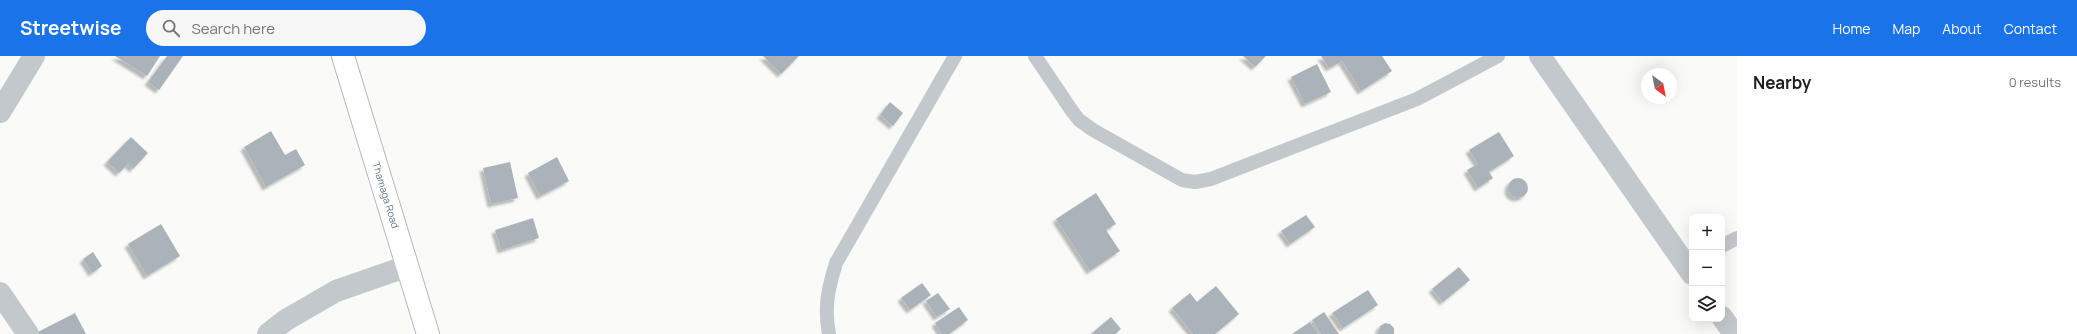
<!DOCTYPE html>
<html lang="en">
<head>
<meta charset="utf-8">
<style>
	body { margin:0; font-family:Manrope,sans-serif; background:#f6f6f6; color:#202124 }
	.controls { position:absolute; right:12px; bottom:12px; display:grid; overflow:hidden; border-radius:8px; box-shadow:0 4px 16px #0002 }
	.controls button { width:36px; height:36px; display:grid; place-items:center; padding:0; border:0; border-bottom:1px solid #e0e0e0; background:#fff; color:#202124; font:20px sans-serif }
	.compass { position:absolute; left:1641px; top:12px; width:36px; height:36px; border-radius:50%; background:#fff; box-shadow:0 4px 16px #0002; rotate:148deg }
	.list { margin:0; padding:0; list-style:none }
	h2 { display:flex; justify-content:space-between; align-items:center; height:52px; margin:0; padding:0 16px; font-size:17px }
	h2 small { font-size:13px; font-weight:400; color:#757577 }
	.icon { flex:none; width:22px; height:22px; fill:none; stroke:currentColor; stroke-width:2; stroke-linecap:round; stroke-linejoin:round }
	.map { position:relative; flex:none; width:1737px; height:278px; overflow:hidden }
	header { display:flex; align-items:center; gap:24px; box-sizing:border-box; height:56px; padding:0 20px; background:#1a73e8; color:#fff }
	header strong { font-size:19px }
	nav { display:flex; gap:22px; margin-inline-start:auto; font-size:14px }
	.search { width:280px; height:36px; background:#f6f6f6; display:flex; align-items:center; gap:10px; box-sizing:border-box; padding:0 14px; border-radius:22px; color:#757577; font-size:15px }
	main { display:flex }
	aside { flex:1; background:#fff }
	.map>svg:first-child { display:block }
	.building { fill:#aab3b9; filter:url(#shadow) }
	.lines { fill:none; stroke-linecap:round; stroke-linejoin:round }
	.secondary-casing { stroke:#b3babf; stroke-width:24 }
	.lane { stroke:#c3c8cc; stroke-width:14 }
	.street { stroke:#c3c8cc; stroke-width:22 }
	.secondary { stroke:#fff; stroke-width:22 }
	.labels { text-anchor:middle; dominant-baseline:central; stroke-width:4; stroke-linejoin:round; paint-order:stroke }
	.street-label { font-size:10px; fill:#657683; stroke:#fff }
</style>
</head>
<body>
<header>
<strong>Streetwise</strong>
<div class="search"><svg class="icon" aria-label="search" viewBox="0 0 24 24"><circle cx="10" cy="10" r="6"/><path d="M15 15l6 6"/></svg>Search here</div>
<nav><a>Home</a><a>Map</a><a>About</a><a>Contact</a></nav>
</header>
<main>
<div class="map">
<svg width="1737" height="278" viewBox="0 0 1737 278">
	<defs>
		<filter id="shadow"><feDropShadow dx="-3.5" dy="3.5" stdDeviation="1" flood-color="#0004"/></filter>
	</defs>
	<rect width="100%" height="100%" fill="#fafaf8"/>
	<g class="building">
		<path d="M115,0H160L147,20Z"/>
		<path d="M167,0H183L159,34L148,26Z"/>
		<path d="M763,0H799L781,18Z"/>
		<path d="M1243,0H1266L1255,11Z"/>
		<path d="M1321,0H1382L1392,15L1361,35L1342,5L1329,12Z"/>
		<path d="M1317,8L1331,36L1305,48L1291,21Z"/>
		<path d="M890,46L903,57L893,70L880,59Z"/>
		<path d="M271,75L285,99L296,93L305,109L266,131L244,91Z"/>
		<path d="M1499,76L1514,100L1489,116L1493,122L1478,132L1467,114L1478,108L1469,94Z"/>
		<path d="M131,81L148,97L133,113L128,108L119,117L107,106Z"/>
		<path d="M557,101L569,125L540,140L528,117Z"/>
		<path d="M510,106L518,142L491,148L483,112Z"/>
		<circle cx="1518" cy="132" r="10"/>
		<path d="M1096,137L1116,168L1106,174L1120,195L1090,215L1056,163Z"/>
		<path d="M1306,159L1315,171L1290,188L1281,175Z"/>
		<path d="M533,162L539,182L501,194L495,174Z"/>
		<path d="M161,168L180,200L147,220L128,188Z"/>
		<path d="M93,196L102,210L92,217L83,203Z"/>
		<path d="M1459,211L1470,224L1443,246L1432,233Z"/>
		<path d="M922,227L931,239L910,254L901,242Z"/>
		<path d="M1216,230L1239,258L1215,278H1193L1172,252L1190,237L1197,246Z"/>
		<path d="M1368,234L1378,249L1343,272L1332,257Z"/>
		<path d="M938,237L950,253L937,261L926,245Z"/>
		<path d="M959,251L968,264L949,278H942L935,267Z"/>
		<path d="M1324,256L1339,278H1321L1312,264Z"/>
		<path d="M75,257L86,278H34Z"/>
		<path d="M1111,261L1121,273L1115,278H1091Z"/>
		<path d="M1310,266L1318,278H1292Z"/>
		<path d="M1385,267L1390,268L1394,272V278H1378L1380,270Z"/>
	</g>
	<g class="lines">
		<defs>
			<path id="secondary" d="M343,0L428,278"/>
		</defs>
		<use href="#secondary" class="secondary-casing"/>
		<g class="lane">
			<path d="M1035,0L1072,55L1079,64L1093,74L1182,124L1195,126L1211,123L1417,43L1498,0"/>
			<path d="M1722,190L1737,182"/>
			<path d="M829,278C824,251 828,233 836,207L955,0"/>
		</g>
		<g class="street">
			<path d="M1540,0L1692,218"/>
			<path d="M0,56L34,0"/>
			<path d="M0,237L28,278"/>
			<path d="M1722,261L1734,278"/>
			<path d="M268,278L286,264L336,235L408,210"/>
		</g>
		<use href="#secondary" class="secondary"/>
	</g>
	<g class="labels">
		<g class="street-label">
			<text transform="translate(386 139) rotate(73)">Thamaga Road</text>
		</g>
	</g>
</svg>
<div class="controls">
<button>+</button>
<button>−</button>
<button><svg class="icon" aria-label="layers" viewBox="0 0 24 24"><path d="M12 4l9 5-9 5-9-5zM3 14l9 5 9-5"/></svg></button>
</div>
<svg class="compass" viewBox="-18 -18 36 36"><path d="M0-13l5 13h-10z" fill="#e53935"/><path d="M0 13l5-13h-10z" fill="#757577"/></svg>
</div>
<aside>
<h2>Nearby<small>0 results</small></h2>
<ul class="list">
</ul>
</aside>
</main>
</body>
</html>
